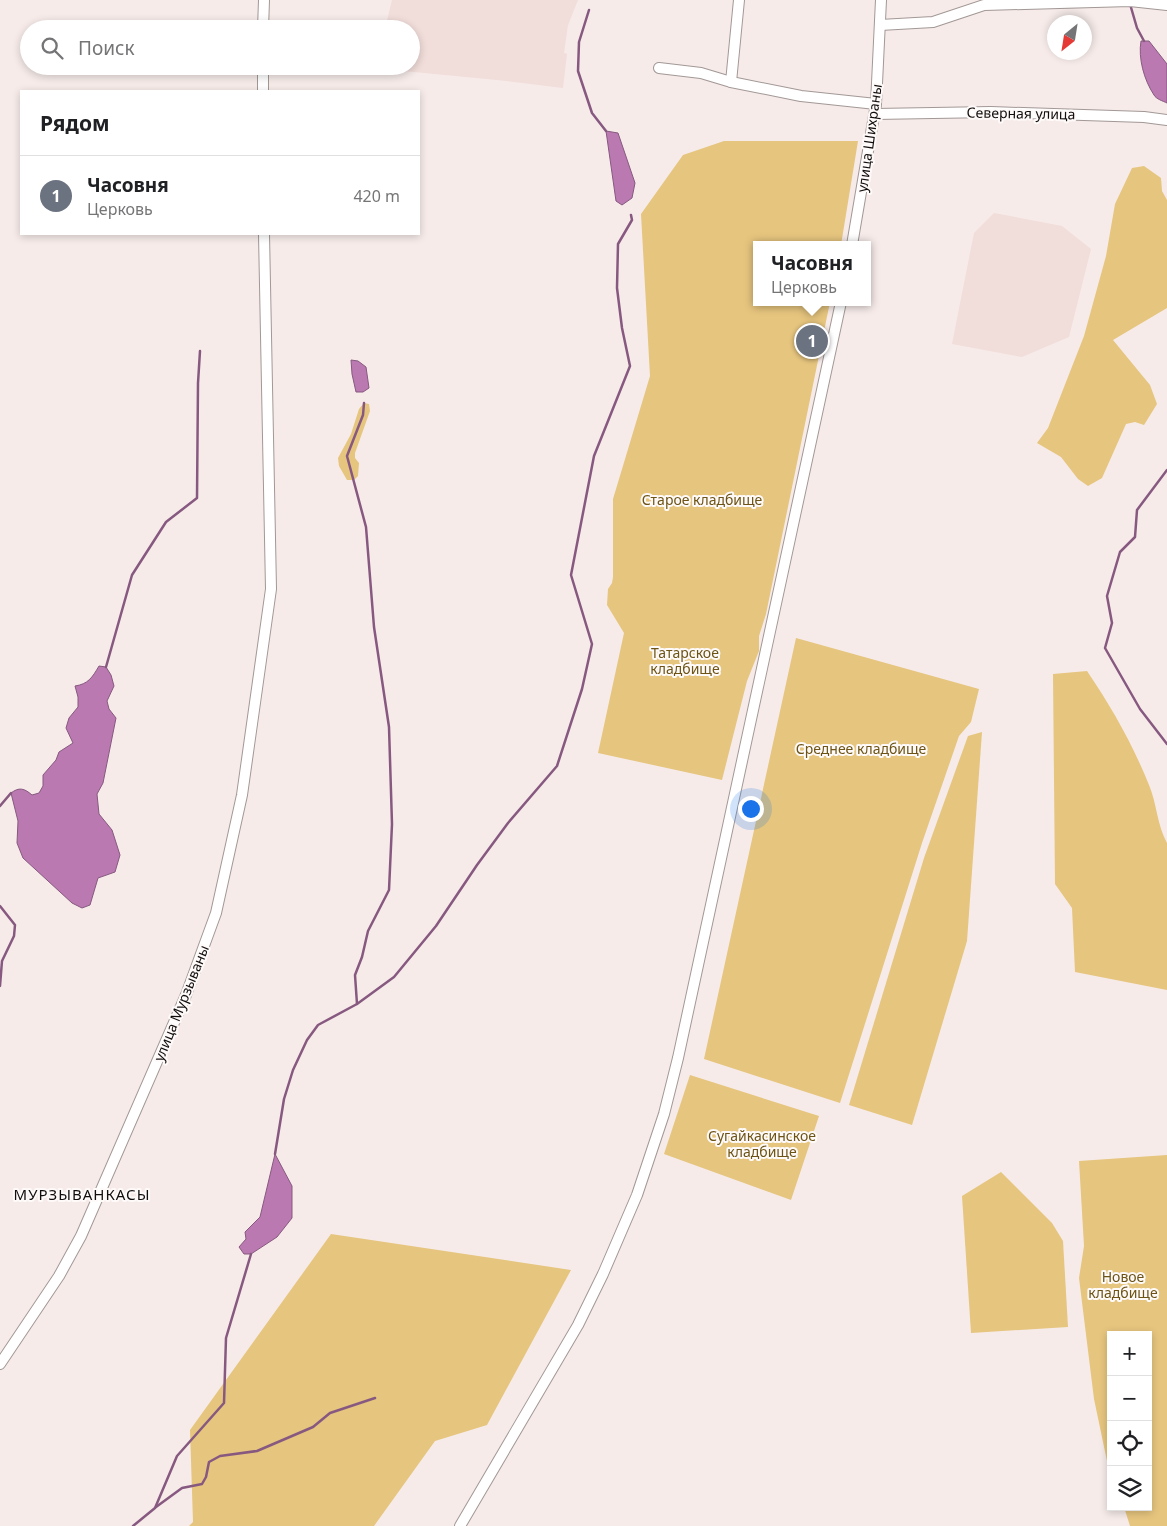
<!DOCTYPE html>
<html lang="ru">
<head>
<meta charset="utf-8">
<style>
	body { margin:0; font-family:"Noto Sans",sans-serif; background:#f6f6f6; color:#202124 }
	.controls { position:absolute; right:15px; bottom:15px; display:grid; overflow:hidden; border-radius:0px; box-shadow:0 2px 8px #0003 }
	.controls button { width:45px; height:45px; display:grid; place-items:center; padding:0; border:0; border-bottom:1px solid #e0e0e0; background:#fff; color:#202124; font:25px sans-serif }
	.compass { position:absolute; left:1047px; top:15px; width:45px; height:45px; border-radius:50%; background:#fff; box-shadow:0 2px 8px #0003; rotate:210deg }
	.you { position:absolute; left:750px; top:808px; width:18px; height:18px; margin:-12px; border:4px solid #fff; border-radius:50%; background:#1a73e8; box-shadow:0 0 0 8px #1a73e833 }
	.badge { display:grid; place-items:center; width:32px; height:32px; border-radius:50%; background:#2563eb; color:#fff; font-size:16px; font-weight:700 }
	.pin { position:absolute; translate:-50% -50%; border:2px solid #fff; box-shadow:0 1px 5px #0006 }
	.popup { position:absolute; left:753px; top:241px; width:118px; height:65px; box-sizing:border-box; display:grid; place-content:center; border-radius:0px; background:#fff; filter:drop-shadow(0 1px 4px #0005); font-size:16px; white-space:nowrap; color:#757577 }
	.popup b { font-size:19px; color:#202124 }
	.popup::after { content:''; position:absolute; left:50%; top:100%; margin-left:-10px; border:10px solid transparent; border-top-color:#fff }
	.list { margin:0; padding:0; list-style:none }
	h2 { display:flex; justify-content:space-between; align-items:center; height:65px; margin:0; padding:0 20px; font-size:21px }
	h2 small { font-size:16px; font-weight:400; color:#757577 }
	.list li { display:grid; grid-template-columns:32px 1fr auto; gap:15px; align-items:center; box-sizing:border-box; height:80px; padding:0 20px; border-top:1px solid #e0e0e0 }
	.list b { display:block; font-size:19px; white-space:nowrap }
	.list p { margin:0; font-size:16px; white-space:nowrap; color:#757577 }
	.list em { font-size:16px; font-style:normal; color:#757577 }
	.icon { flex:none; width:28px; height:28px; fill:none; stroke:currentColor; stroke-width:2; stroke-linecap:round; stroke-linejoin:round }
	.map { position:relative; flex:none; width:1167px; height:1526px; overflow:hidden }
	.search { position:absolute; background:#fff; box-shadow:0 2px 8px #0003; left:20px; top:20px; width:400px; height:55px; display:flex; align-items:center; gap:12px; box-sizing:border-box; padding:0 18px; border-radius:28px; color:#757577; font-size:19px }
	.panel { position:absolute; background:#fff; box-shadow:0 2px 8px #0003; left:20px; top:90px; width:400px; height:145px; border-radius:0px }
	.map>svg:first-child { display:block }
	.built { fill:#f1ddda }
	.green { fill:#e6c57e }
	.water { fill:#ba79b1; stroke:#875980 }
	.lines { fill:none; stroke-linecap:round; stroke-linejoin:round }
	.stream { stroke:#875980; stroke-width:2.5 }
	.minor-casing { stroke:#a29896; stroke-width:12 }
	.minor { stroke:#fff; stroke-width:10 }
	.labels { text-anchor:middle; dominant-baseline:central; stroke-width:4; stroke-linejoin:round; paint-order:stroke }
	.street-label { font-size:14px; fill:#110d0d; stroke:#fefaf9 }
	.park-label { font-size:14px; fill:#6d5314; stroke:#fefaf9 }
	.neighbourhood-label { font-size:15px; letter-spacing:1px; fill:#110d0d; stroke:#fefaf9 }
</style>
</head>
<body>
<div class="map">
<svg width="1167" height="1526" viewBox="0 0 1167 1526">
	<rect width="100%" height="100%" fill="#f6ebe9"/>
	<g class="built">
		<path d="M392,0H578L568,25L564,53L567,54L563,88L507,81L383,69L382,66H411V29H385Z"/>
		<path d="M994,213L1062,226L1091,249L1069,337L1022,357L952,344L974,233Z"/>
	</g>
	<g class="green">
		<path d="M724,141H858L841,245H757V302H830L766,614L759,636V651L747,681L722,780L598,753L624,633L607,605L608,589L612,583L613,577V499L650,376L641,214L683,155Z"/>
		<path d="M1144,166L1161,178L1162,191L1167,200V308L1113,340L1150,385L1157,404L1144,425L1135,422L1126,424L1102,478L1088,486L1078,479L1061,457L1037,443L1048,428L1084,336L1106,256L1115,204L1132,168Z"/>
		<path d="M364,403L369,404L370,411L355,453V458L359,463L358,476L354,480H347L339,466L338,458L351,434L359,409Z"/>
		<path d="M796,638L979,689L971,722L959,736L922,843L840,1103L704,1059Z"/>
		<path d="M1087,671C1112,708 1132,743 1149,785C1157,804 1157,825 1167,843V990L1075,972L1072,908L1055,884L1053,674Z"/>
		<path d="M982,732L967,941L912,1125L849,1105L924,858L968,736Z"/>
		<path d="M690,1075L819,1116L791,1200L664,1154Z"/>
		<path d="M1167,1155V1526H1130L1124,1507H1148V1335H1111V1471L1107,1461L1094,1399L1079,1278L1084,1246L1079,1161Z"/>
		<path d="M1001,1172L1052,1223L1063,1241L1068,1327L971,1333L962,1196Z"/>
		<path d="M331,1234L571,1270L487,1425L435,1441L374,1526H189L193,1522L190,1430Z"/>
	</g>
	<g class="water">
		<path d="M1141,41H1149L1167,64V103C1163,101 1156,99 1154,95C1144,80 1138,58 1141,41Z"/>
		<path d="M606,131L618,133L635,183L632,198L622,205L616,201Z"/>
		<path d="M351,360L358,361L366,367L369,388L363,392H356L352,374Z"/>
		<path d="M99,666L106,667L111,675L114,686L107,701L109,709L116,718L103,783L97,794L99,814L112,830L120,855L115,872L98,878L90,905L82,908L72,903L23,858L17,843L18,821L11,793C19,787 24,788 32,795L39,793L43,786V775L56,760L59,752L73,743L66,728L69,718L78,707V697L75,686C88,684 92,678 99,666Z"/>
		<path d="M275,1154L292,1186V1218L277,1237L251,1254H244L239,1247L246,1239L245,1232L260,1217Z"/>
	</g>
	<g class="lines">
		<g class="stream">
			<path d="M1130,4L1137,28L1144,41"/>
			<path d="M589,10L579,42L578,71L592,113L606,131"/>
			<path d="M1167,470L1137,510L1135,537L1120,552L1107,596L1112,623L1105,648L1140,709L1167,744"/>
			<path d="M106,667L132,575L166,522L197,498L198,383L200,351"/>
			<path d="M0,806L11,793"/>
			<path d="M0,906L15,925L14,936L2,961L0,986"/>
			<path d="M357,1004L355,975L362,957L368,931L389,890L392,824L389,727L374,627L366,527L347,456L363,415L364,403"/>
			<path d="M275,1154L284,1099L293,1070L307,1040L318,1025L357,1004L394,977L436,926L477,865L508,823L557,766L582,689L592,644L571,575L594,456L630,366L622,328L617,288L618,244L632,220L631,215"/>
			<path d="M156,1507L182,1488L202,1484L206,1477L209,1462L220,1456L257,1451L313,1427L330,1413L375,1398"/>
			<path d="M133,1526L155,1508L177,1456L224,1403L226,1338L251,1254"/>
		</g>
		<defs>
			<g id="minor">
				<path d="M880,25L933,22L984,5L1130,1L1167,5"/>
				<path d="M263,29L264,0"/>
				<path d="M263,66V91"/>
				<path d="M659,68L701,73L731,82L801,96L876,104"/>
				<path d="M731,82L739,0"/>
				<path d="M875,114L991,112L1144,117L1167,120"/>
				<path d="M852,245L876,104L881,0"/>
				<path d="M0,1364L59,1276L81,1236L186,995L216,913L242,795L271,589L264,234"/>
				<path d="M460,1526L578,1325L603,1274L637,1195L664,1114L678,1058L841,302"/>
			</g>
		</defs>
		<use href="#minor" class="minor-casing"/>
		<use href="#minor" class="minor"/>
	</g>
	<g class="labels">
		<g class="street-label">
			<text transform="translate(1021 113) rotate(1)">Северная улица</text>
			<text transform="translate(869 138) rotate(-82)">улица Шихраны</text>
			<text transform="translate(181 1003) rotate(-68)">улица Мурзываны</text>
		</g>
		<g class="park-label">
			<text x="702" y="499">Старое кладбище</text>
			<text x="685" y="652">Татарское<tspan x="685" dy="16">кладбище</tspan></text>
			<text x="861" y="748">Среднее кладбище</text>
			<text x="762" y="1135">Сугайкасинское<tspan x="762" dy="16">кладбище</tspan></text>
			<text x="1123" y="1276">Новое<tspan x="1123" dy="16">кладбище</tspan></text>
		</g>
		<g class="neighbourhood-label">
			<text x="82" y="1194">МУРЗЫВАНКАСЫ</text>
		</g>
	</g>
</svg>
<div class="controls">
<button>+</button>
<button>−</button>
<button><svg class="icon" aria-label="locate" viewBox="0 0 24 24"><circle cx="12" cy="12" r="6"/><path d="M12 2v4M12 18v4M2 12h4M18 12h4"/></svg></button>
<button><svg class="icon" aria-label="layers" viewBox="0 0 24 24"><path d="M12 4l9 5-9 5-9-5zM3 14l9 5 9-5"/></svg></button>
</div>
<svg class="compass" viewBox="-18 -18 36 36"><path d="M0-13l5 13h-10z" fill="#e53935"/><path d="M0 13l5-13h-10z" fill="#757577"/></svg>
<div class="you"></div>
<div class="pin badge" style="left:812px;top:341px;background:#6b7280">1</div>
<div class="popup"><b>Часовня</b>Церковь</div>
<div class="search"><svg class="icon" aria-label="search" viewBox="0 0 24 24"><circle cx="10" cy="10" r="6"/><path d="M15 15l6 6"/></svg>Поиск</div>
<section class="panel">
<h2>Рядом<small></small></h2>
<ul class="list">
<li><span class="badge" style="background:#6b7280">1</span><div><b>Часовня</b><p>Церковь</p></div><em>420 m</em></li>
</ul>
</section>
</div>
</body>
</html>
